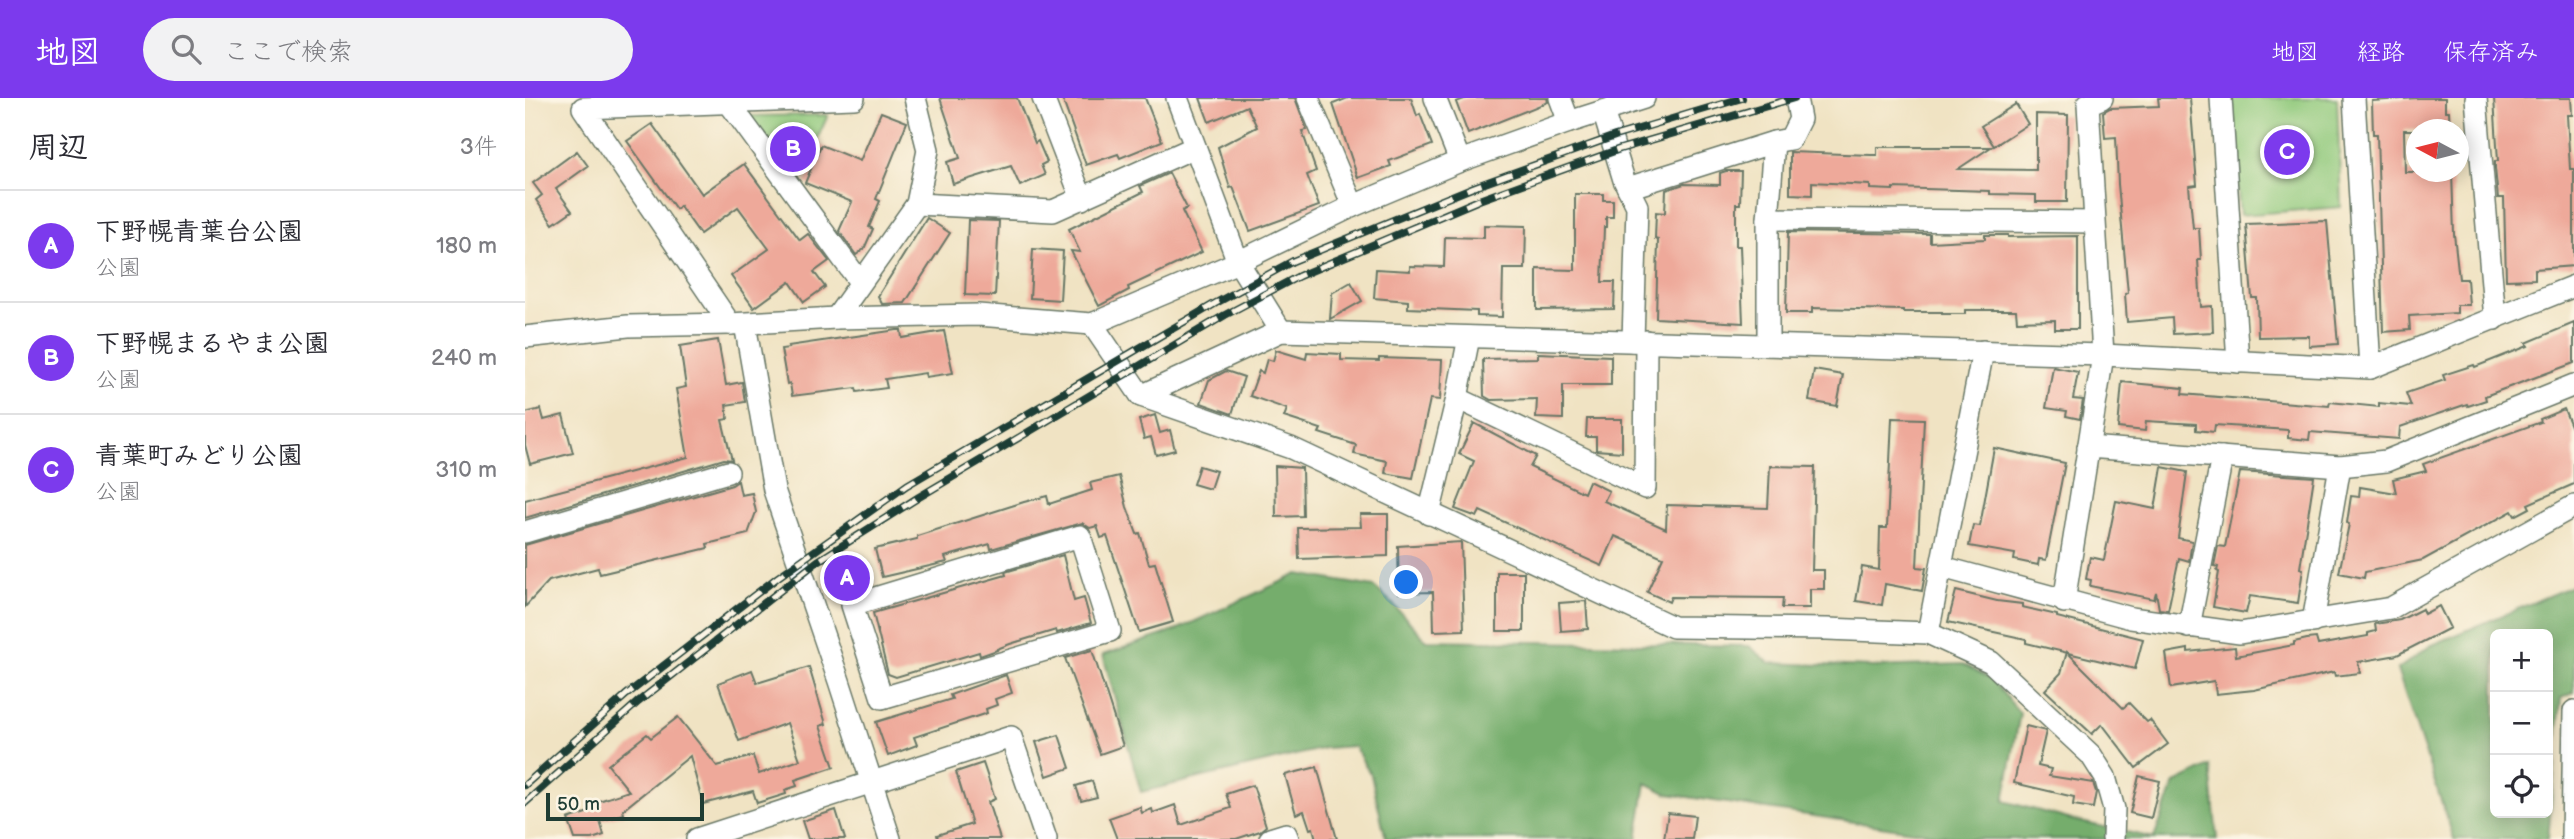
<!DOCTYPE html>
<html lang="ja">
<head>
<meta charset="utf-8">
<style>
	body { margin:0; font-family:"Balsamiq Sans","Klee One",sans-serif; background:#f2f2f3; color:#2b2b33 }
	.controls { position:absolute; right:21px; bottom:21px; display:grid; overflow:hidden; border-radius:10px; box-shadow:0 4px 18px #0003 }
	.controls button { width:63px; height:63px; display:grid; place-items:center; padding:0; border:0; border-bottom:2px solid #e1e1e2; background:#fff; color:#2b2b33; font:35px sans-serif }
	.compass { position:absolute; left:1881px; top:21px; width:63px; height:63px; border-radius:50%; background:#fff; box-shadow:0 4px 18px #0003; rotate:277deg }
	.scale { position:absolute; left:21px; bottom:18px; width:158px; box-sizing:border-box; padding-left:7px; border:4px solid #1f3d34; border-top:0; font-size:19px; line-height:24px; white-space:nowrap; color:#1f3d34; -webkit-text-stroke:5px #fcf5e5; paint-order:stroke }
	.you { position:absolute; left:882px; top:485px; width:24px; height:24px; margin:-18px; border:5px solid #fff; border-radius:50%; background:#1a73e8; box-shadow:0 0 0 10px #1a73e833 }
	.badge { display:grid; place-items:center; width:46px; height:46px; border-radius:50%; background:#7c3aed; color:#fff; font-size:23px; font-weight:700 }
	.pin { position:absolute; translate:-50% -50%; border:4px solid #fff; box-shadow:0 2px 7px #0006 }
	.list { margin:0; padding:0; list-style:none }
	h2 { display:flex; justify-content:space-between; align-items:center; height:91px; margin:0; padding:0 28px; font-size:30px }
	h2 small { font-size:23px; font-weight:400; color:#7c7c81 }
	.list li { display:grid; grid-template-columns:46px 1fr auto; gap:21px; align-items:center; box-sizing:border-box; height:112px; padding:0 28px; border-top:2px solid #e1e1e2 }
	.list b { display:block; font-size:26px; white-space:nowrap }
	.list p { margin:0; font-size:23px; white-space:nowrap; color:#7c7c81 }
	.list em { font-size:23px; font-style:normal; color:#7c7c81 }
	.icon { flex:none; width:38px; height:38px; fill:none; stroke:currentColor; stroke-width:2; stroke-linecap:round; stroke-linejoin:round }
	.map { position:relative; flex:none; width:2049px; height:741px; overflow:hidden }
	header { display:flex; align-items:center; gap:42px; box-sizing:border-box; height:98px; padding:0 35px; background:#7c3aed; color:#fff }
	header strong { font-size:33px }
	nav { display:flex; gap:38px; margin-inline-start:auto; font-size:24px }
	.search { width:490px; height:63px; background:#f2f2f3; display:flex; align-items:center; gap:18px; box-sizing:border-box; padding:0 24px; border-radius:38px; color:#7c7c81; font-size:26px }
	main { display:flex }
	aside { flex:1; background:#fff }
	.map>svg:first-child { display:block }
	.green { fill:#90c97c; stroke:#588358; stroke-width:2 }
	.forest { fill:#74ad6c; stroke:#4a7550; stroke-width:2; fill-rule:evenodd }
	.building { fill:#eea99a }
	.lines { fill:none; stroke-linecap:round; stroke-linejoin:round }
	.minor-casing { stroke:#687766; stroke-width:24 }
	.minor { stroke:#fff; stroke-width:21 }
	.rail-casing { stroke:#1f3d34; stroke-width:8 }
	.rail { stroke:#fcf5e5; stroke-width:5; stroke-dasharray:16; stroke-linecap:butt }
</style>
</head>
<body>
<header>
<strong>地図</strong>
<div class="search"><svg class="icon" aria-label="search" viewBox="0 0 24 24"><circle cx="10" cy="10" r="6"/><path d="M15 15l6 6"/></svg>ここで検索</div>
<nav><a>地図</a><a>経路</a><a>保存済み</a></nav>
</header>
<main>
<aside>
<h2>周辺<small>3件</small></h2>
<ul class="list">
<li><span class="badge">A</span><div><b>下野幌青葉台公園</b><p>公園</p></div><em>180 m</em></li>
<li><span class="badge">B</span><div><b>下野幌まるやま公園</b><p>公園</p></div><em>240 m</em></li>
<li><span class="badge">C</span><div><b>青葉町みどり公園</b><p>公園</p></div><em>310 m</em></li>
</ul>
</aside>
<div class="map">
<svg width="2049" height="741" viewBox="0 0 2049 741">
	<rect width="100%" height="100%" fill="#fcf5e5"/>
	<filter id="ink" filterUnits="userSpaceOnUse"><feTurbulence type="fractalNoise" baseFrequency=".0143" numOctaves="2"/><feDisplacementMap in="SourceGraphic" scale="14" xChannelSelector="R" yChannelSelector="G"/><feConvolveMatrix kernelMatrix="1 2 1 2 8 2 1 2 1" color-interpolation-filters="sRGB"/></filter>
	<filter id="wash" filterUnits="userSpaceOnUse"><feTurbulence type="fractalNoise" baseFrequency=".00686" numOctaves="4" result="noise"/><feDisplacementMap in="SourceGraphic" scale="28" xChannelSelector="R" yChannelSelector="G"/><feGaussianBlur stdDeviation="1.57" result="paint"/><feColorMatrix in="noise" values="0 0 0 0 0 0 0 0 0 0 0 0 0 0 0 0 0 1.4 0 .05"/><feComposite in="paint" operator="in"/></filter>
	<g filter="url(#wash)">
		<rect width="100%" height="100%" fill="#f0e3c3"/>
		<g class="green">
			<path d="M1705,0H1812L1816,109L1715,117Z"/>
			<path d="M303,17L273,84L224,18Z"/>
			<path d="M337,461L344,490L309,500L301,471Z"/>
		</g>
		<g class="forest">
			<path d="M773,476L849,489L864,502L901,542L1224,548L1245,565L1346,569L1438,566L1466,581L1495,615L1479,703L1547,722L1629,740L1650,685L1685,668L1692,741H1441L1143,696L1121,685L1112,741H861L846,677L829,648L800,650L616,694L578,557L649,533Z"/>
			<path d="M2049,487V595L2036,600L2023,741H1929L1872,572L1905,548ZM1970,536H2023V715H1970Z"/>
		</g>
		<g id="blocks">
			<g class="building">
				<path d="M415,0H492L510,45L513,43L522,64L516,67L520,77L495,88L486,68L428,86L422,64L435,60Z"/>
				<path d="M537,0H620L637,43L595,60L593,56L561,67Z"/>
				<path d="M675,0H770L782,32L777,33L791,73L782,77L794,108L725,133L708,89L705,90L693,49L732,29L722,8L684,24Z"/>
				<path d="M823,0H886L892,18L895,16L907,47L864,63L866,68L833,80L808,6Z"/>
				<path d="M942,0H1022L1023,4L943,36L931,4Z"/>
				<path d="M1633,0H1665L1672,87L1664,88L1668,130H1674L1676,162H1673L1676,209L1687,208L1688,234L1648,236L1647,220L1602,224L1600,196L1603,195L1593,86L1591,39L1580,40L1578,14L1585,10L1634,8Z"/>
				<path d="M1893,0H1920V13H1924L1925,32H1879L1880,74H1927L1929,136L1934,181H1942L1944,207H1932V215L1884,218L1885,232L1858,234L1852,36H1848L1847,3Z"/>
				<path d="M1969,0H2046L2047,17H2042L2045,71H2049V168L2010,171V181L1981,182L1979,100H1973L1970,70V63H1973Z"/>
				<path d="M1491,6L1503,26L1469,48L1456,28Z"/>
				<path d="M356,14L382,24L351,101L355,103L344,129L348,131L339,151L331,157L314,133L327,104L280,85L296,47L335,63Z"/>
				<path d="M1511,16L1543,17L1542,104H1511V97L1465,96V93L1368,90V92L1345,91V87L1287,84V97L1265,96V54L1346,57H1352V49H1466L1433,71L1511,72Z"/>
				<path d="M127,26L177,96L219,66L275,142L283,136L304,163L289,174L300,189L279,204L265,184L229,210L206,178L244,151L213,109L175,136L155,108L151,111L102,43Z"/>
				<path d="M52,53L63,68L31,91L47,113L28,126L11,102L17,97L8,85Z"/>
				<path d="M1201,73H1216L1215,106H1211V148H1215L1218,225L1131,220L1133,142L1130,141L1131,114L1140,115L1141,92L1159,86L1195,87V75Z"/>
				<path d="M644,75L662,110L657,113L677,154L603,189L604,192L574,208L546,153L555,154L544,131L618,94L615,88Z"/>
				<path d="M1050,96H1078V102H1088V119H1081V129H1079L1077,184H1090L1089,211L1012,212V171L1050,172Z"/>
				<path d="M402,120L425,135L380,205L357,206L353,198Z"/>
				<path d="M443,122L474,123L470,198L440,197Z"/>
				<path d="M1802,123L1813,246L1784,248V238L1733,239L1732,200H1727L1721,126Z"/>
				<path d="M959,127L1001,128L1000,171H978L977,219L952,218V213L883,210V203L849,200L851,171L885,173V168L919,169L920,139L959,140Z"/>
				<path d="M1263,134L1405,136V144L1460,141V137H1483V139L1553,138V231H1530V222L1492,223L1491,212H1440V216H1417V214H1378V212L1287,210V215H1261Z"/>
				<path d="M508,151L538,153L535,202L505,200Z"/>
				<path d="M826,184L837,203L805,221L807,195Z"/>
				<path d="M2049,225V265L1960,298L1961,302L1943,308L1942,306L1875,329L1874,341L1785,334L1784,342L1763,340V332L1690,327L1689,334L1671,332V326L1621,323L1620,333L1593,330L1597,284L1658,290L1657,296L1804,308L1805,304L1854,309V305L1886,308L1881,295L1920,282L1918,277L1949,267L1950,269L2003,248L2001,245Z"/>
				<path d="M372,232H376L377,240L419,233L428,275L401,279L400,275L360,281L362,290L332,294L331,290L267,298L265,285L262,286L256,251L264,250L263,248Z"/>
				<path d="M193,242L201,287L217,284L220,304L201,307L203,321L197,322L207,362L199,361L0,420V402L163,359L151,291L161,289L155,248Z"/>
				<path d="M751,252L781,261L782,254L816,256V262L854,263V260L917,262L915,302L905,301L888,380L860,375L862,363L829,356L831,347L794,335L796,331L759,319L762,311L725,298L734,273L738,275L742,261L748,263Z"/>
				<path d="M1013,255L1086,258V287H1038V321L1011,320L1012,301L966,302L959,298L958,261L1013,260Z"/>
				<path d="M1528,269L1553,274L1548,301L1558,302L1555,321L1541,318L1542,313L1521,310Z"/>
				<path d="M1289,272L1318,277L1312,308L1284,303Z"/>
				<path d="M701,273L719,279L707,316L676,305L684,282Z"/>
				<path d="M16,311L19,322L38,317L48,355L5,366L0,347V315Z"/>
				<path d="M2039,311L2049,335V386L2003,406L2005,410L1990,418L1987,413L1898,462L1840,474L1839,480L1814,475L1824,426L1822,425L1826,398L1834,399L1835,389L1871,395L1868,381L1901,373L1898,366L2016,324L2015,321Z"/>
				<path d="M630,317L635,335L645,332L650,352L631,357L626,339L619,341L614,322Z"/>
				<path d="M1367,320L1399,321L1392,469L1401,470L1397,493L1360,486L1357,507L1331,503L1337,469L1354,472L1355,430H1362Z"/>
				<path d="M1062,321H1097V354L1071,352V339H1061Z"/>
				<path d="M949,325L1011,358L1005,369L1059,395L1064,383L1084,393L1079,403L1141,431L1142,407L1243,410L1245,368L1290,369L1287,472H1299V491H1285V510H1257L1258,500L1146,499L1144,504L1122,494L1138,459L1090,438L1077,468L955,413L952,419L930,411L949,363L934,356Z"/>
				<path d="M1469,350L1540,365L1521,462L1514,461L1513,467L1489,462L1490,456L1444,448L1448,427L1455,428Z"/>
				<path d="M674,368L691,373L685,391L668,386Z"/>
				<path d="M750,368L777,370L778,418L751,419Z"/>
				<path d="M1637,369L1662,374L1653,440L1667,443L1664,463L1654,460L1643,512L1634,511L1631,494L1629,501L1565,488L1566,482L1561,481L1565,459L1579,462L1591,403L1630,411Z"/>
				<path d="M1715,374L1789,379L1775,470L1778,471L1773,505L1725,498L1721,515L1688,509L1694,474L1692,473L1693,469L1689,468L1693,448L1700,449Z"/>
				<path d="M594,378L602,409L612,436L615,435L624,466L630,465L648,524L614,534L582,438L576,440L572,428L565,430L557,425L466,451L465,446L420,459L422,464L357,479L350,451L392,441V438L499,404L522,398L524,406L567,392L565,385Z"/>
				<path d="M213,383L216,397L227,395L231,414L223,436L182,446L183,450L75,476L73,470L24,483L0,509V447L207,387Z"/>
				<path d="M835,416H863V458L774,461L773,430L836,429Z"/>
				<path d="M936,444L939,532L909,533L908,494L874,495L873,448Z"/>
				<path d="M538,457L549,503L559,500L566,525L532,535L531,532L485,546L472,551V552L455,558L454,554L371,579L363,576L348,515L481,477L480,474Z"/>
				<rect x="972" y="474" width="27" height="59"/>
				<path d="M1431,493L1472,503L1497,506V509L1532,517V519L1618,541L1610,571L1501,545V541L1423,524Z"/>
				<path d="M1061,503L1063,531L1036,533L1034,505Z"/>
				<path d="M1914,508L1925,530L1872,557L1833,564L1835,575L1810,578L1809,574L1729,592L1691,596L1689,583L1646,590L1641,555L1663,551V554L1710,549L1711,558L1769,547V544L1782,541L1791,540L1793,547L1843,538V535L1851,533L1850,526L1875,522L1897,511L1899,516Z"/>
				<path d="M567,552L598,648L575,656L540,560Z"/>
				<path d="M1542,554L1598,610L1604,605L1622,624L1625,622L1643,646L1611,670L1577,626L1567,636L1520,592L1536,575Z"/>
				<path d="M284,569L301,626L295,628L309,669L270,682L272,688L260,692L261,696L232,705L228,693L178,706L165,658L98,712L99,716L75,723L79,737L67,741H50L43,721L70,712L68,705L104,693L83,667L122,636L126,640L153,619L192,668L228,658L234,676L275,662L262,625L214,643L193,585L227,572L232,585Z"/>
				<path d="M481,577L487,595L470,601L472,607L461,611L462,615L389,639L392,647L363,658L351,624L427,601L425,597Z"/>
				<path d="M1501,628L1521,633L1513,668L1526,671L1524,678L1568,685L1571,694L1568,710L1548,707L1549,699L1489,685Z"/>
				<path d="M534,637L545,670L522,678L511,644Z"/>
				<path d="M458,665L470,701L463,704L475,741H413L412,737L447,726L431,674Z"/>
				<path d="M792,669L812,741H791L788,730L785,731L779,713L771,716L760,677Z"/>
				<path d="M1614,678L1635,683L1626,720L1605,715Z"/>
				<path d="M567,683L572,699L556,703L551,688Z"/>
				<path d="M728,687L741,728L735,733L711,741H592L584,720L615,709L617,715L627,711L628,715L650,707L656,727L706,710L701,696Z"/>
				<path d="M311,712L320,741H283L277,723Z"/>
				<path d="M1143,715L1170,718L1167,741H1139Z"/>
			</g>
		</g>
	</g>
	<g filter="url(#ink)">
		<use href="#blocks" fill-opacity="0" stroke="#687766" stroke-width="2"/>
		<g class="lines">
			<defs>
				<g id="minor">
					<path d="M518,0L557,101"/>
					<path d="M652,0L713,164L756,233"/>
					<path d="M783,0L828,108"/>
					<path d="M910,0L935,63"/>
					<path d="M1035,0L1044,24"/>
					<path d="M1696,0L1713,264"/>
					<path d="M1829,0L1845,270"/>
					<path d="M1951,0L1970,221"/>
					<path d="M204,5L335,184"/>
					<path d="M1078,13L1099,82L1112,108L1108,243"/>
					<path d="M1249,44L1265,41L1275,21L1271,0"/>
					<path d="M1103,90L1249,44L1243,121V247"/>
					<path d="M392,106L528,113L670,49"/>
					<path d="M1243,121L1569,124"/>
					<path d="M311,220L392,106L403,52L390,0"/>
					<path d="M205,226L58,10L329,0"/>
					<path d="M220,226L249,392L314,583L365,741"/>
					<path d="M567,226L616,298"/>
					<path d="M0,239L103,228L205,226L311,220L453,217L567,226L713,164L828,108L935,63L1044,24L1119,0"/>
					<path d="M932,300L1120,390L1121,243"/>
					<path d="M1563,349L1815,368L1861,363L2049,287"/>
					<path d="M904,416L932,300L944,239"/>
					<path d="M0,434L203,374"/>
					<path d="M555,438L585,533L357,600L327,507Z"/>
					<path d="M1417,469L1606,520L1715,535L1866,510L2049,408"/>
					<path d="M1539,504L1578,257L1563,6L1577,0"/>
					<path d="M1788,524L1815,368"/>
					<path d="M1664,529L1697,359"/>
					<path d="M1403,535L1458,253"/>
					<path d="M172,741L486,639L521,741"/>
					<path d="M745,741L761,736L763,741"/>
					<path d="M1588,741L1589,711L1580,679L1566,657L1466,564L1403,535L1302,531L1148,529L766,350L616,298L756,233L1578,257L1845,270L2049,188"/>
					<path d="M2047,741L2049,613"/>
				</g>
			</defs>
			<use href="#minor" class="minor-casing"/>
			<use href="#minor" class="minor"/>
			<defs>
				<g id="rail">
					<path d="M0,687L101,597L253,479L382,387L691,205L768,163L949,89L1090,38L1217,0"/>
					<path d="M0,705L113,604L293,463L394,399L700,217L774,178L954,102L1095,51L1269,0"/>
				</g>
			</defs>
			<use href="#rail" class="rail-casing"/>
			<use href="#rail" class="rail"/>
		</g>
	</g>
</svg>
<div class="controls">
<button>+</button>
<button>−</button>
<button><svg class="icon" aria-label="locate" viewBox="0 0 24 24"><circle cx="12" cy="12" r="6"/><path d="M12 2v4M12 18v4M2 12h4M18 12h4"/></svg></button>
</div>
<svg class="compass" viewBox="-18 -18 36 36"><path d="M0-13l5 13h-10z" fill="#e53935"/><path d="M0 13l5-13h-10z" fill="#7c7c81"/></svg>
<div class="scale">50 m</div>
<div class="you"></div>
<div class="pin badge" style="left:322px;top:480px">A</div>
<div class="pin badge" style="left:268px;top:51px">B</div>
<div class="pin badge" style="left:1762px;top:54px">C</div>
</div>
</main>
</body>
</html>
